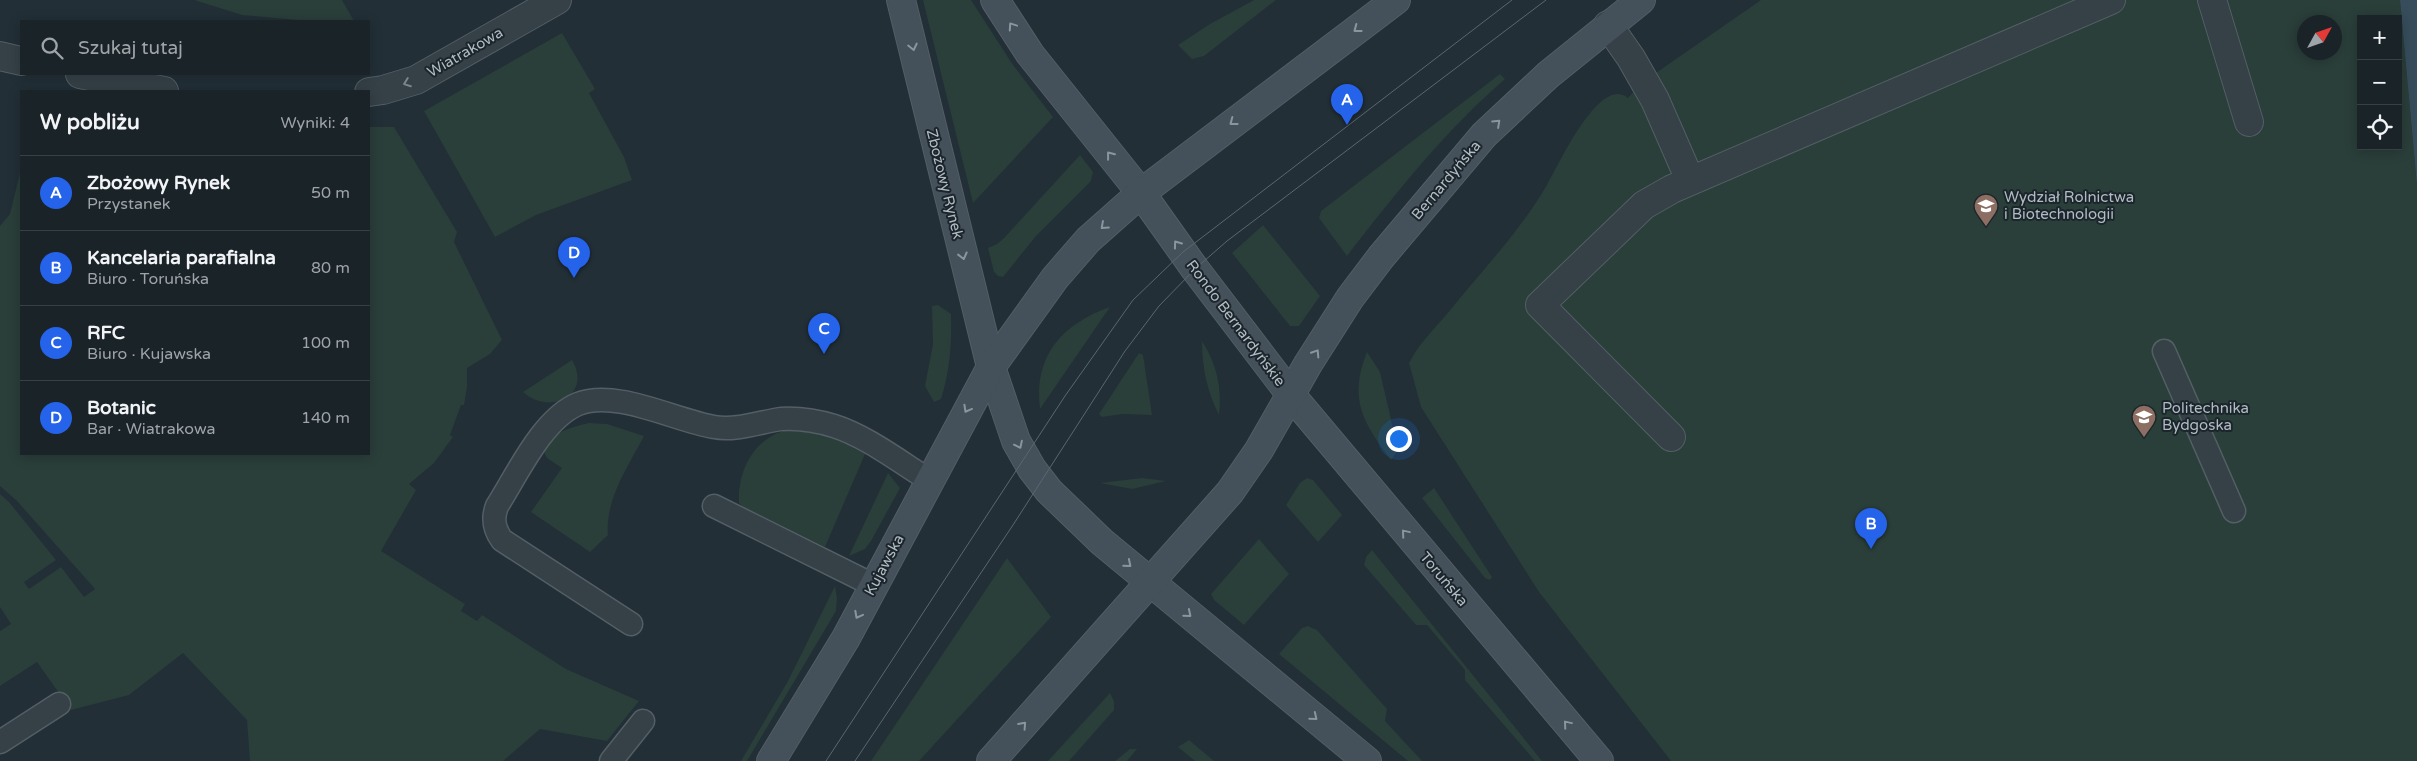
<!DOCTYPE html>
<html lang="pl">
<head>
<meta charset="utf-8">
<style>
	body { margin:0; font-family:"Varela Round",sans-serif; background:#232b30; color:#f1f3f6 }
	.controls { position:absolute; right:15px; top:15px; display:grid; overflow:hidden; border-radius:0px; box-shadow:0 2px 12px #0003 }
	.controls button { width:45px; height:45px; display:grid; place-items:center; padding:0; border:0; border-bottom:1px solid #384045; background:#1a2328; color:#f1f3f6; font:25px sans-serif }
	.compass { position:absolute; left:2297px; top:15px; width:45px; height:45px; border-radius:50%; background:#1a2328; box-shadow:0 2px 12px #0003; rotate:50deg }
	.you { position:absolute; left:1398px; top:438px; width:18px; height:18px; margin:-12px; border:4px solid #fff; border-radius:50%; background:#1a73e8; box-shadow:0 0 0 8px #1a73e833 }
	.badge { display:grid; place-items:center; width:32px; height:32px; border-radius:50%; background:#2563eb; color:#fff; font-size:16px; font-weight:700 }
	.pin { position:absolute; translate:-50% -41px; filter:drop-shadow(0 1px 2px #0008) }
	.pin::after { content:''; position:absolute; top:26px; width:18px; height:15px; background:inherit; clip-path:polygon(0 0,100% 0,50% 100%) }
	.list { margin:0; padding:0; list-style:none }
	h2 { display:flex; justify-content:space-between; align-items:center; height:65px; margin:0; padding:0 20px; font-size:21px }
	h2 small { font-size:16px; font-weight:400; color:#9fa4a8 }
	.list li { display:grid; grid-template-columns:32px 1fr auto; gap:15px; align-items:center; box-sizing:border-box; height:75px; padding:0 20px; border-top:1px solid #384045 }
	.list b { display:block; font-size:19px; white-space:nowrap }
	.list p { margin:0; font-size:16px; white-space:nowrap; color:#9fa4a8 }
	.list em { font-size:16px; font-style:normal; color:#9fa4a8 }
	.icon { flex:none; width:28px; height:28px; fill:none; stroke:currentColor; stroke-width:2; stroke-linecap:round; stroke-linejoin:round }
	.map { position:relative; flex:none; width:2417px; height:761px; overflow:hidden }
	.search { position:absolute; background:#1a2328; box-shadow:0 2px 12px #0003; left:20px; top:20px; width:350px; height:55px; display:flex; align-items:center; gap:12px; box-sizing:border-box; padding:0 18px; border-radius:0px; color:#9fa4a8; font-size:19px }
	.panel { position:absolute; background:#1a2328; box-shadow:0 2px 12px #0003; left:20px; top:90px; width:350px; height:365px; border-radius:0px }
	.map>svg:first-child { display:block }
	.green { fill:#2a3e3a; fill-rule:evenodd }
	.water { fill:#374d5c }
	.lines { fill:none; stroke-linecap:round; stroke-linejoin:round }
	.lane-casing { stroke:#535e65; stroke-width:25 }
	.street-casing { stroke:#535e65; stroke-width:30 }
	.secondary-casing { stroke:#535e65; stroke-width:30 }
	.lane { stroke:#354047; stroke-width:22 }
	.street { stroke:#354047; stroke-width:28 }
	.secondary { stroke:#44505a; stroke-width:28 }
	.tram { stroke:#5a6770; stroke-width:1 }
	.oneway { stroke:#8a969e }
	.oneway2 { stroke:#79848b }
	.labels { text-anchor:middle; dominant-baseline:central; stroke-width:4; stroke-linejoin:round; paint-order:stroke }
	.street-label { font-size:15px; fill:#b0bbc3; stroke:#1b252b }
	.poi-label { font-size:15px; fill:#b0bbc3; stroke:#1b252b; text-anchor:start }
</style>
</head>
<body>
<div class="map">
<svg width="2417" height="761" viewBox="0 0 2417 761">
	<rect width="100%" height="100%" fill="#222f36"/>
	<g class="green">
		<path d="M194,0H342L354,21H310L242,15Z"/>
		<path d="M923,0H971L1013,65L1053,117L973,203Z"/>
		<path d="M1254,0H1276L1204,56L1192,59L1178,45L1210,24Z"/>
		<path d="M1761,0H2400L2417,186V761H1671L1539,592L1421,407L1409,363C1418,345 1433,330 1446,315C1479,274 1522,229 1548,183C1559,164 1600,74 1628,98L1640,84ZM2361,19H2398V146H2361ZM2304,22H2334V52H2304Z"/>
		<path d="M562,33L595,89L589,93L624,157L632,180L536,215L495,237L424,111Z"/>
		<path d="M1500,74L1505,79C1445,131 1395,194 1347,256L1319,218L1321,211Z"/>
		<path d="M369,127H394L457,232L454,242L502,340L490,354L467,368V387L464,405H461L450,435L453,437L434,463L409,484L416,490L381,551L465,604L461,611L477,621L482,615L566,669L639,701L607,741L540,729L503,761H250L247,720L183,653L129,695L71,710L37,662L0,686V631L11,624L0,607V494L9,502L56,560L24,582L29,589L61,567L84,597L95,589L17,501L0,486V226L10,214L21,169V454H369Z"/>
		<path d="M1080,155L1093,172L1091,181L1036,236L1003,277L998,276L994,272L988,248L997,244L1004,238Z"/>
		<path d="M1263,225L1320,296L1299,326H1290L1232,253Z"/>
		<path d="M938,305L951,314C952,343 950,371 941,399L934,402L925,386L933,344L932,306Z"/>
		<path d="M1110,307L1040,409C1033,356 1062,324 1110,307Z"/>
		<path d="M1202,341C1217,364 1222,388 1219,415C1207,392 1202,367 1202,341Z"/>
		<path d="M1367,352L1380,372L1390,415L1396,444V453L1391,460C1363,423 1348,399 1367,352Z"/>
		<path d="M1139,353L1143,355L1152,415L1122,414L1102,417L1099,414Z"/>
		<path d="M572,360C593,396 549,416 523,392Z"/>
		<path d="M589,423L607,424L644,436C628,467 605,499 608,535L590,552L531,512L562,468L547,458L544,452C549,432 572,427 589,423Z"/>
		<path d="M787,430C817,430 839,440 865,454L825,547L744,508L739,503C737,471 754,438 787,430Z"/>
		<path d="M888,473L900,488L871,541L865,549L849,556Z"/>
		<path d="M1142,478L1166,481L1132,489L1100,483Z"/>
		<path d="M1307,478L1313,480L1342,515L1318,542L1286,505L1300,483Z"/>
		<path d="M1434,488L1492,577L1490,580L1485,578L1422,498Z"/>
		<path d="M1259,539L1289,574L1244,625L1214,600L1211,594Z"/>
		<path d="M1372,550L1522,736L1542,761H1535L1465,680V670L1427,625H1416L1364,565L1366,557Z"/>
		<path d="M1007,558L1051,617L919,761H871Z"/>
		<path d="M835,586L837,598L836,611L747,761H741L788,681Z"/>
		<path d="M1308,626L1317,630L1387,709L1385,721L1422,761H1408L1279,654L1302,628Z"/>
		<path d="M1110,693L1114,701V710L1069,761H1048Z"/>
		<path d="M1189,740L1214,761H1195L1178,747Z"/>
		<path d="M1130,749H1137L1127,761H1115Z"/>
	</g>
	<path class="water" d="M2400,0H2417V186Z"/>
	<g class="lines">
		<defs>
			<g id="lane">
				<path d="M2164,351L2234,511"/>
				<path d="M714,506L873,585"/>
				<path d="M631,624L502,540C494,529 492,519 497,506C517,475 542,419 578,404C616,389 674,420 714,427C736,431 760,422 781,419C797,418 818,421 834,426C866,436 900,462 929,480"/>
				<path d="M0,742L59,704"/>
				<path d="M611,761L643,721"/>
			</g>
			<g id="street">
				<path d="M2212,0L2249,122"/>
				<path d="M1608,25L1631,58L1655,100L1690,180"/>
				<path d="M0,56L21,61"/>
				<path d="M80,74L164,91"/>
				<path d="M369,92L383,90L416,80L557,0"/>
				<path d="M1671,437L1540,305L1644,205L1672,189L2111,0"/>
			</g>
			<g id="secondary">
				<path d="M901,0L991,367L1016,441L1032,469L1049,491L1102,542L1367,761"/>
				<path d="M995,0L1030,54L1141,193L1195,269L1291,395L1599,761"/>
				<path d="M771,761L846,638L991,367L1055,278L1088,240L1141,193L1396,0"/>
				<path d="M991,761L1230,492L1259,450L1308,364L1350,298L1381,257L1484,135L1548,75L1641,0"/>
			</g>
		</defs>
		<use href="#lane" class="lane-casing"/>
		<use href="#street" class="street-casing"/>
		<use href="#secondary" class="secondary-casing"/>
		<use href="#lane" class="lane"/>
		<use href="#street" class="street"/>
		<use href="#secondary" class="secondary"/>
		<g class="tram">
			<path d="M826,761L1065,396L1133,300L1183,252L1512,0"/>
			<path d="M855,761L1013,525L1125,351L1159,306L1195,269L1227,241L1546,0"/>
		</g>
	</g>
	<defs><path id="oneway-chevron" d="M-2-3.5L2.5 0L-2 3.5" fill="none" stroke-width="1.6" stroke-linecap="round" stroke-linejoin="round" transform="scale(1.25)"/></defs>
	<g class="oneway">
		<use href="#oneway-chevron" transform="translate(1012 26) rotate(-124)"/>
		<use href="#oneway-chevron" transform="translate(1357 29) rotate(143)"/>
		<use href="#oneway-chevron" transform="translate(913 47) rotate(77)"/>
		<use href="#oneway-chevron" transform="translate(1233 122) rotate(143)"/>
		<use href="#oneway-chevron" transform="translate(1497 123) rotate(-43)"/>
		<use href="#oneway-chevron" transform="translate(1110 155) rotate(-128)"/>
		<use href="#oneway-chevron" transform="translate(1104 226) rotate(138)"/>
		<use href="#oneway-chevron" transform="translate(1177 244) rotate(-126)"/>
		<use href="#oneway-chevron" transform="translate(963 256) rotate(76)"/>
		<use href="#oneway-chevron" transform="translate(1316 353) rotate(-57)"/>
		<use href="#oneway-chevron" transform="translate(967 409) rotate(119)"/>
		<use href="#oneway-chevron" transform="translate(1019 445) rotate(64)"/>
		<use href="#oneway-chevron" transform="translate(1405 533) rotate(-130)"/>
		<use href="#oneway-chevron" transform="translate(1128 564) rotate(40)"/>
		<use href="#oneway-chevron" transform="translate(1188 614) rotate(40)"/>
		<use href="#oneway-chevron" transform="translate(858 615) rotate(118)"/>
		<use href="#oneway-chevron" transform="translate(1314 717) rotate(39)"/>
		<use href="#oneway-chevron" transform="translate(1567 724) rotate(-130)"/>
		<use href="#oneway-chevron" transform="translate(1023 725) rotate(-48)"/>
	</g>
	<use class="oneway2" href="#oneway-chevron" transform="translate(407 83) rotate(159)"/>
	<defs>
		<symbol id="university-pin" viewBox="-11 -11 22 30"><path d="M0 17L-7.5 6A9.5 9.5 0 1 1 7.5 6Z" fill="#8d6e63" stroke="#1b252b"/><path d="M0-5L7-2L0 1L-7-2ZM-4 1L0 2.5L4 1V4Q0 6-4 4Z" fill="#fff"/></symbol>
	</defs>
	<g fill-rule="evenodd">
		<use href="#university-pin" x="1972" y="192" width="28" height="38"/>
		<use href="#university-pin" x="2130" y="403" width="28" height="38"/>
	</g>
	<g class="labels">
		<g class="street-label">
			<text transform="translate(465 52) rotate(-30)">Wiatrakowa</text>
			<text transform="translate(1446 180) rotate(-50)">Bernardyńska</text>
			<text transform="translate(945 184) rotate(76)">Zbożowy Rynek</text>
			<text transform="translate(1236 323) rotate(53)">Rondo Bernardyńskie</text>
			<text transform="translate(884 565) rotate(-62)">Kujawska</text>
			<text transform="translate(1444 579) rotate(50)">Toruńska</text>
		</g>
		<g class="poi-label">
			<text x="2004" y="197">Wydział Rolnictwa<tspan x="2004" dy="17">i Biotechnologii</tspan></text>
			<text x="2162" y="408">Politechnika<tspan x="2162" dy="17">Bydgoska</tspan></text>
		</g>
	</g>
</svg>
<div class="controls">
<button>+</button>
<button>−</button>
<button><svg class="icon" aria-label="locate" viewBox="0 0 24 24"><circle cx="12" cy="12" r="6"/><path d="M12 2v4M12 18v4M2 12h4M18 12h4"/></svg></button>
</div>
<svg class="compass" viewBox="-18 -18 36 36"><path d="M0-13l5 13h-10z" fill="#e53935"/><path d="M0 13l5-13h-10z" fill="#9fa4a8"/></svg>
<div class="you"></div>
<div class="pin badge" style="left:1347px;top:125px">A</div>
<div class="pin badge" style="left:1871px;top:549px">B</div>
<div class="pin badge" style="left:824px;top:354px">C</div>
<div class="pin badge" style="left:574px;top:278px">D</div>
<div class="search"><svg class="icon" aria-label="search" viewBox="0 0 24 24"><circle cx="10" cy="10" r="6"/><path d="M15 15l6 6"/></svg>Szukaj tutaj</div>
<section class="panel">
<h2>W pobliżu<small>Wyniki: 4</small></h2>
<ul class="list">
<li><span class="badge">A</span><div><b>Zbożowy Rynek</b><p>Przystanek</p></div><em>50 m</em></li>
<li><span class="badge">B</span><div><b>Kancelaria parafialna</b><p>Biuro · Toruńska</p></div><em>80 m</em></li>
<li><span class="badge">C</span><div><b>RFC</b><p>Biuro · Kujawska</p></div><em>100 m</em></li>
<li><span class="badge">D</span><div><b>Botanic</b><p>Bar · Wiatrakowa</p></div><em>140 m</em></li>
</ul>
</section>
</div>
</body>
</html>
